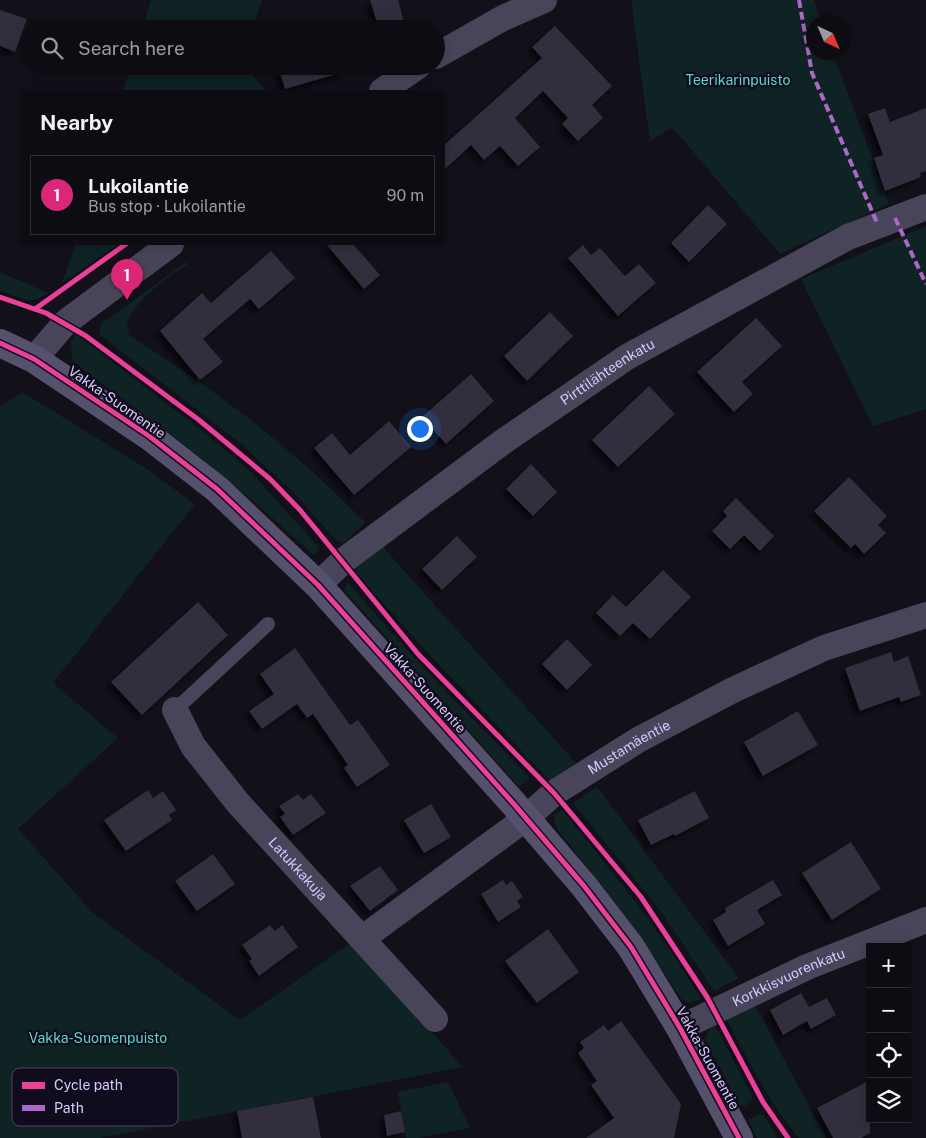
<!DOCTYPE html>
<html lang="en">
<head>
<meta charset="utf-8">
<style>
	body { margin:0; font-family:"Public Sans",sans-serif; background:#1c1a21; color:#f1f3f6 }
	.controls { position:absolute; right:15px; bottom:15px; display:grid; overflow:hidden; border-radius:0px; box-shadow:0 2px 12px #0003 }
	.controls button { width:45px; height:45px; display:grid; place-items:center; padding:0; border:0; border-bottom:1px solid #2e2c33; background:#0e0c13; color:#f1f3f6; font:25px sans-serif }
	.compass { position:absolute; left:806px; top:15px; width:45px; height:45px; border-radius:50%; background:#0e0c13; box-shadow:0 2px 12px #0003; rotate:136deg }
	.you { position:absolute; left:419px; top:428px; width:18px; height:18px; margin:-12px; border:4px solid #fff; border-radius:50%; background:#1a73e8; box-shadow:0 0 0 8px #1a73e833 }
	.badge { display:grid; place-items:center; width:32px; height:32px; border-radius:50%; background:#db2777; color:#fff; font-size:16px; font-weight:700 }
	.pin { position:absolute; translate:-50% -41px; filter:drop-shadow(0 1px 2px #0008) }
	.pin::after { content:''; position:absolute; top:26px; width:18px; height:15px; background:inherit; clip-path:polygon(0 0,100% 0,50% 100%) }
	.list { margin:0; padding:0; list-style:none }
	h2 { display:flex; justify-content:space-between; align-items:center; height:65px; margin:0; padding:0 20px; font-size:21px }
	h2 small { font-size:16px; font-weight:400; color:#9b9ba0 }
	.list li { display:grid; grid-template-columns:32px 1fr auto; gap:15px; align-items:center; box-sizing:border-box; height:80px; margin:0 10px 10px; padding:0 10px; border:1px solid #2e2c33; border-radius:0px }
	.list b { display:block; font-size:19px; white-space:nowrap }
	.list p { margin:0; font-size:16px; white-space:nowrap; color:#9b9ba0 }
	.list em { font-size:16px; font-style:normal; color:#9b9ba0 }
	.icon { flex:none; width:28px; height:28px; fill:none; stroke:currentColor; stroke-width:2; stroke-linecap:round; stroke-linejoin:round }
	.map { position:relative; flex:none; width:926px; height:1138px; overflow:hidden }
	.search { position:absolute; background:#0e0c13; box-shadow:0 2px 12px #0003; left:20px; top:20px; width:425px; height:55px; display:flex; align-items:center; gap:12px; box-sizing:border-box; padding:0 18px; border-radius:28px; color:#9b9ba0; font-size:19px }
	.panel { position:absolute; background:#0e0c13; box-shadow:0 2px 12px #0003; left:20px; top:90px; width:425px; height:155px; border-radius:0px }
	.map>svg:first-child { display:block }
	.green { fill:#0f2224 }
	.building { fill:#312d3c; filter:url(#shadow) }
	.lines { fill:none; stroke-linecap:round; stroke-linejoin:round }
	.lane { stroke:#48455a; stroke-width:14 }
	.street { stroke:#48455a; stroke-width:26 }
	.secondary { stroke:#55516d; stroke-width:28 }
	.quiet { stroke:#ac68c9; stroke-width:4; stroke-dasharray:8 4; stroke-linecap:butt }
	.cycleway-casing { stroke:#110c1d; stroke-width:8 }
	.cycleway { stroke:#ea4096; stroke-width:5 }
	.labels { text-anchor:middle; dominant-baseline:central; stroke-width:4.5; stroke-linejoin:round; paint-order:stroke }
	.park-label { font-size:14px; fill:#58dac7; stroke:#110c1d }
	.street-label { font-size:14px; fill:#d5c9fe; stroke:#110c1d }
	.key { fill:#110c1d; stroke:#4c4560; stroke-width:1 }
	.key-label { font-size:14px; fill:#d5c9fe }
</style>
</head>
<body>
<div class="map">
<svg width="926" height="1138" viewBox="0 0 926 1138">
	<defs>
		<filter id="shadow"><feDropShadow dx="-4.5" dy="4.5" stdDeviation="2.5" flood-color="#0009"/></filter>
	</defs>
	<rect width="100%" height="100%" fill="#121019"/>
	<g class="green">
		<path d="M151,0H262L253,29H142Z"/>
		<path d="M631,0H814L822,22H814V52L833,53L889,204L780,254L672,127L650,142Z"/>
		<path d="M131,66H245L266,91H123Z"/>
		<path d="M926,226V409L873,426L801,279Z"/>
		<path d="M75,244H119L62,283Z"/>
		<path d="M186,262L188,264C166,279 136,298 127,324L129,335L196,379L255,423L312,471L365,522L343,544L335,539L292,491L240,443L100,335L99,330L101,324Z"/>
		<path d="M0,272L48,293C29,307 21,297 0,291Z"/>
		<path d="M76,334L200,429L251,472L317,545L319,548L318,552L313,555C241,487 163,427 82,369L72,360L71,342Z"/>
		<path d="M22,392L144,467L195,504L53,683L118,738L18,829L93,913L240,1020L352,942L463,1067L100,1138H0V407Z"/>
		<path d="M383,547L576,763L550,781L425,650L356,573L357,564Z"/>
		<path d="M347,582L419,663L530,778L519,787L344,590Z"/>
		<path d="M597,787L739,978L714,991L660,910L573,803Z"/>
		<path d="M562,810C612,871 661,931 701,999L689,1003L682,1000C649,949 614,901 577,854C570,844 552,828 554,815Z"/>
		<path d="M755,1005L826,1138H799C768,1103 748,1059 726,1018Z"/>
		<path d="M715,1025L753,1098L745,1106L740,1105L705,1040L709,1030Z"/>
		<path d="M448,1082L470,1128L418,1138H406L398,1092Z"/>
		<path d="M759,1114L764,1115L777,1138H757L748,1120Z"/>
	</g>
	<g class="building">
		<path d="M370,0H398L406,29H379Z"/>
		<path d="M0,10L27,19L15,52L0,46Z"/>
		<path d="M555,26L612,86L592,105L603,118L578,141L562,124L568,118L543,91L515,118L540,147L518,166L500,146L484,160L471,145L444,170V145L542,58L532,47Z"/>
		<path d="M278,66H346L347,71L285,89Z"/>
		<path d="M885,108L890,122L926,108V171L920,173L921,177L885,191L874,158L883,155L868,114Z"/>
		<path d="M708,205L727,224L689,262L671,243Z"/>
		<path d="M326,244H353L380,275L364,289Z"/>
		<path d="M583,245L591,255L600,248L625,276L639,264L656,283L618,316L568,258Z"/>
		<path d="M271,251L295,278L259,309L250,299L203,339L223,362L200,380L160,331L202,293L211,303Z"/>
		<path d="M550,312L573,336L527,381L504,356Z"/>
		<path d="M756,318L782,346L742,382L753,394L734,412L697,372Z"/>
		<path d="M471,374L494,401L446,444L422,417Z"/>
		<path d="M649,386L675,414L618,467L592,440Z"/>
		<path d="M389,421L411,447L354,495L314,448L332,433L350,455Z"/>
		<path d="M531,464L557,492L533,516L506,489Z"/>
		<path d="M849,477L887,516L878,525L886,533L864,554L855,544L851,548L814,511Z"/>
		<path d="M736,498L774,536L760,551L744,535L730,549L712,531L727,516L723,511Z"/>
		<path d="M457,536L477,557L442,590L422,569Z"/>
		<path d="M663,570L691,597L650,639L633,623L620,636L596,613L613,595L626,607Z"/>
		<path d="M198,602L228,635L142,715L111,682Z"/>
		<path d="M567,639L592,665L567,690L542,664Z"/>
		<path d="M295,648L350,725L358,720L390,765L357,787L344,768L348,765L313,714L307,718L297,704L262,729L249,711L274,694L260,674Z"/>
		<path d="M891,652L894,662L908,656L921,695L901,702L899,697L860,711L845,668Z"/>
		<path d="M798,711L818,745L763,776L744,742Z"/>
		<path d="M148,790L153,798L163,791L176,810L169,815L172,820L126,851L104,820Z"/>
		<path d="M695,791L709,818L675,836L674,834L651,845L638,820Z"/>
		<path d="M298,794L303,800L311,794L326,813L293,835L280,817L285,814L279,806Z"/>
		<path d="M431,804L451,837L424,853L404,820Z"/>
		<path d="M851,842L881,889L832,920L802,873Z"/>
		<path d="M213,854L235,884L197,911L175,881Z"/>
		<path d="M380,866L398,890L370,911L350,886Z"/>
		<path d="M503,880L506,885L512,881L523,897L517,901L521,907L498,922L481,894Z"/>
		<path d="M773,880L782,895L757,910L765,924L728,946L713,920L726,912L725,908Z"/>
		<path d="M270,925L275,931L282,925L298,947L259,976L249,961L252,959L242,945Z"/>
		<path d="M548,929L579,972L537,1003L505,961Z"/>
		<path d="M801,993L809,1007L827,998L836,1015L811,1029L807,1021L783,1035L770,1010Z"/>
		<path d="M621,1021L681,1104L674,1138H586L614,1118L591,1085L597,1081L578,1053L584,1048L580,1042L604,1025L608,1031Z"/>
		<path d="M870,1080V1133L861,1138H833L817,1108Z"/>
		<path d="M313,1097L321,1138H242L237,1111Z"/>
		<path d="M401,1111L405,1132L387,1136L384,1115Z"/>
	</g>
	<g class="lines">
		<path class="lane" d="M175,710L268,624"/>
		<g class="street">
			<path d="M436,56L503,18L544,0"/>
			<path d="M382,91L418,66"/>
			<path d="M34,359L66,322L171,244"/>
			<path id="s1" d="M318,585L343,561L504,441L627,357L848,237L926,207"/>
			<path id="s2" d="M175,710L193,746L238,803L435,1019"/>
			<path id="s3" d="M363,938L526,818L554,793L638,740L733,690L824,648L926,615"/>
			<path id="s4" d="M680,1028L807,967L926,920"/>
		</g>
		<path class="secondary" d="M0,343L34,359L149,436L217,489L318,585L513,803L584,886L631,947L680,1028L739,1138"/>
		<g class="quiet">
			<path d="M799,0L812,73L878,225"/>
			<path d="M895,218L926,284"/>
		</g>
		<defs>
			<g id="cycleway">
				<path d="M0,297L46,313L86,336L199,420L270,479L300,510L418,654L554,793L641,897L707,997L763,1102L788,1138"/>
				<path d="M35,309L126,244"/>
				<path d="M0,343L34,359L149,436L217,489L318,585L513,803L584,886L631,947L680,1028L739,1138"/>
			</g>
		</defs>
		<use href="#cycleway" class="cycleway-casing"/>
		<use href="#cycleway" class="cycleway"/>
	</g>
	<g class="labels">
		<g class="park-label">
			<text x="738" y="80">Teerikarinpuisto</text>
			<text x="98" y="1038">Vakka-Suomenpuisto</text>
		</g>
		<g class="street-label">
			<text stroke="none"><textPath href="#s1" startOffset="360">Pirttilähteenkatu</textPath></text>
			<text transform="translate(117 402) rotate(35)">Vakka-Suomentie</text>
			<text transform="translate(425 688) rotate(48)">Vakka-Suomentie</text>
			<text stroke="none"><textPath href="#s3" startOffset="328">Mustamäentie</textPath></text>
			<text stroke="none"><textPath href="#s2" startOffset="202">Latukkakuja</textPath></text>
			<text stroke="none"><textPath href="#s4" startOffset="120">Korkkisvuorenkatu</textPath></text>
			<text transform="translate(708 1058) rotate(61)">Vakka-Suomentie</text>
		</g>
	</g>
	<rect x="12" y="1068" width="166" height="58" rx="8" class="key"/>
	<rect x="22" y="1082" width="23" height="7" fill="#ea4096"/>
	<rect x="22" y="1105" width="23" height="6" fill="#ac68c9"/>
	<g class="key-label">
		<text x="54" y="1090">Cycle path</text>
		<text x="54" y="1113">Path</text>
	</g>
</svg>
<div class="controls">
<button>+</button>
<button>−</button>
<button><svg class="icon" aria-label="locate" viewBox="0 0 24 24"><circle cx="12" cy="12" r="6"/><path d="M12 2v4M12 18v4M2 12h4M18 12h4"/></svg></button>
<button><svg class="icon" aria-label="layers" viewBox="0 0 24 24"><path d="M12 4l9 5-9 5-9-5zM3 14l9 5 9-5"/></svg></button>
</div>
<svg class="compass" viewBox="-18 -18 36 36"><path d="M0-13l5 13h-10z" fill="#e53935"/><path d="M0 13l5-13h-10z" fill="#9b9ba0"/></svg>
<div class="you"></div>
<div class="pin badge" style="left:127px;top:300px">1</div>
<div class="search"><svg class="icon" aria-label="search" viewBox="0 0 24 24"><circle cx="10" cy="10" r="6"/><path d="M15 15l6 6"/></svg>Search here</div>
<section class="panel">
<h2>Nearby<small></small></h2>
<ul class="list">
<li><span class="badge">1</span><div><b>Lukoilantie</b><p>Bus stop · Lukoilantie</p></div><em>90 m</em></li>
</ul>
</section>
</div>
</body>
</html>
